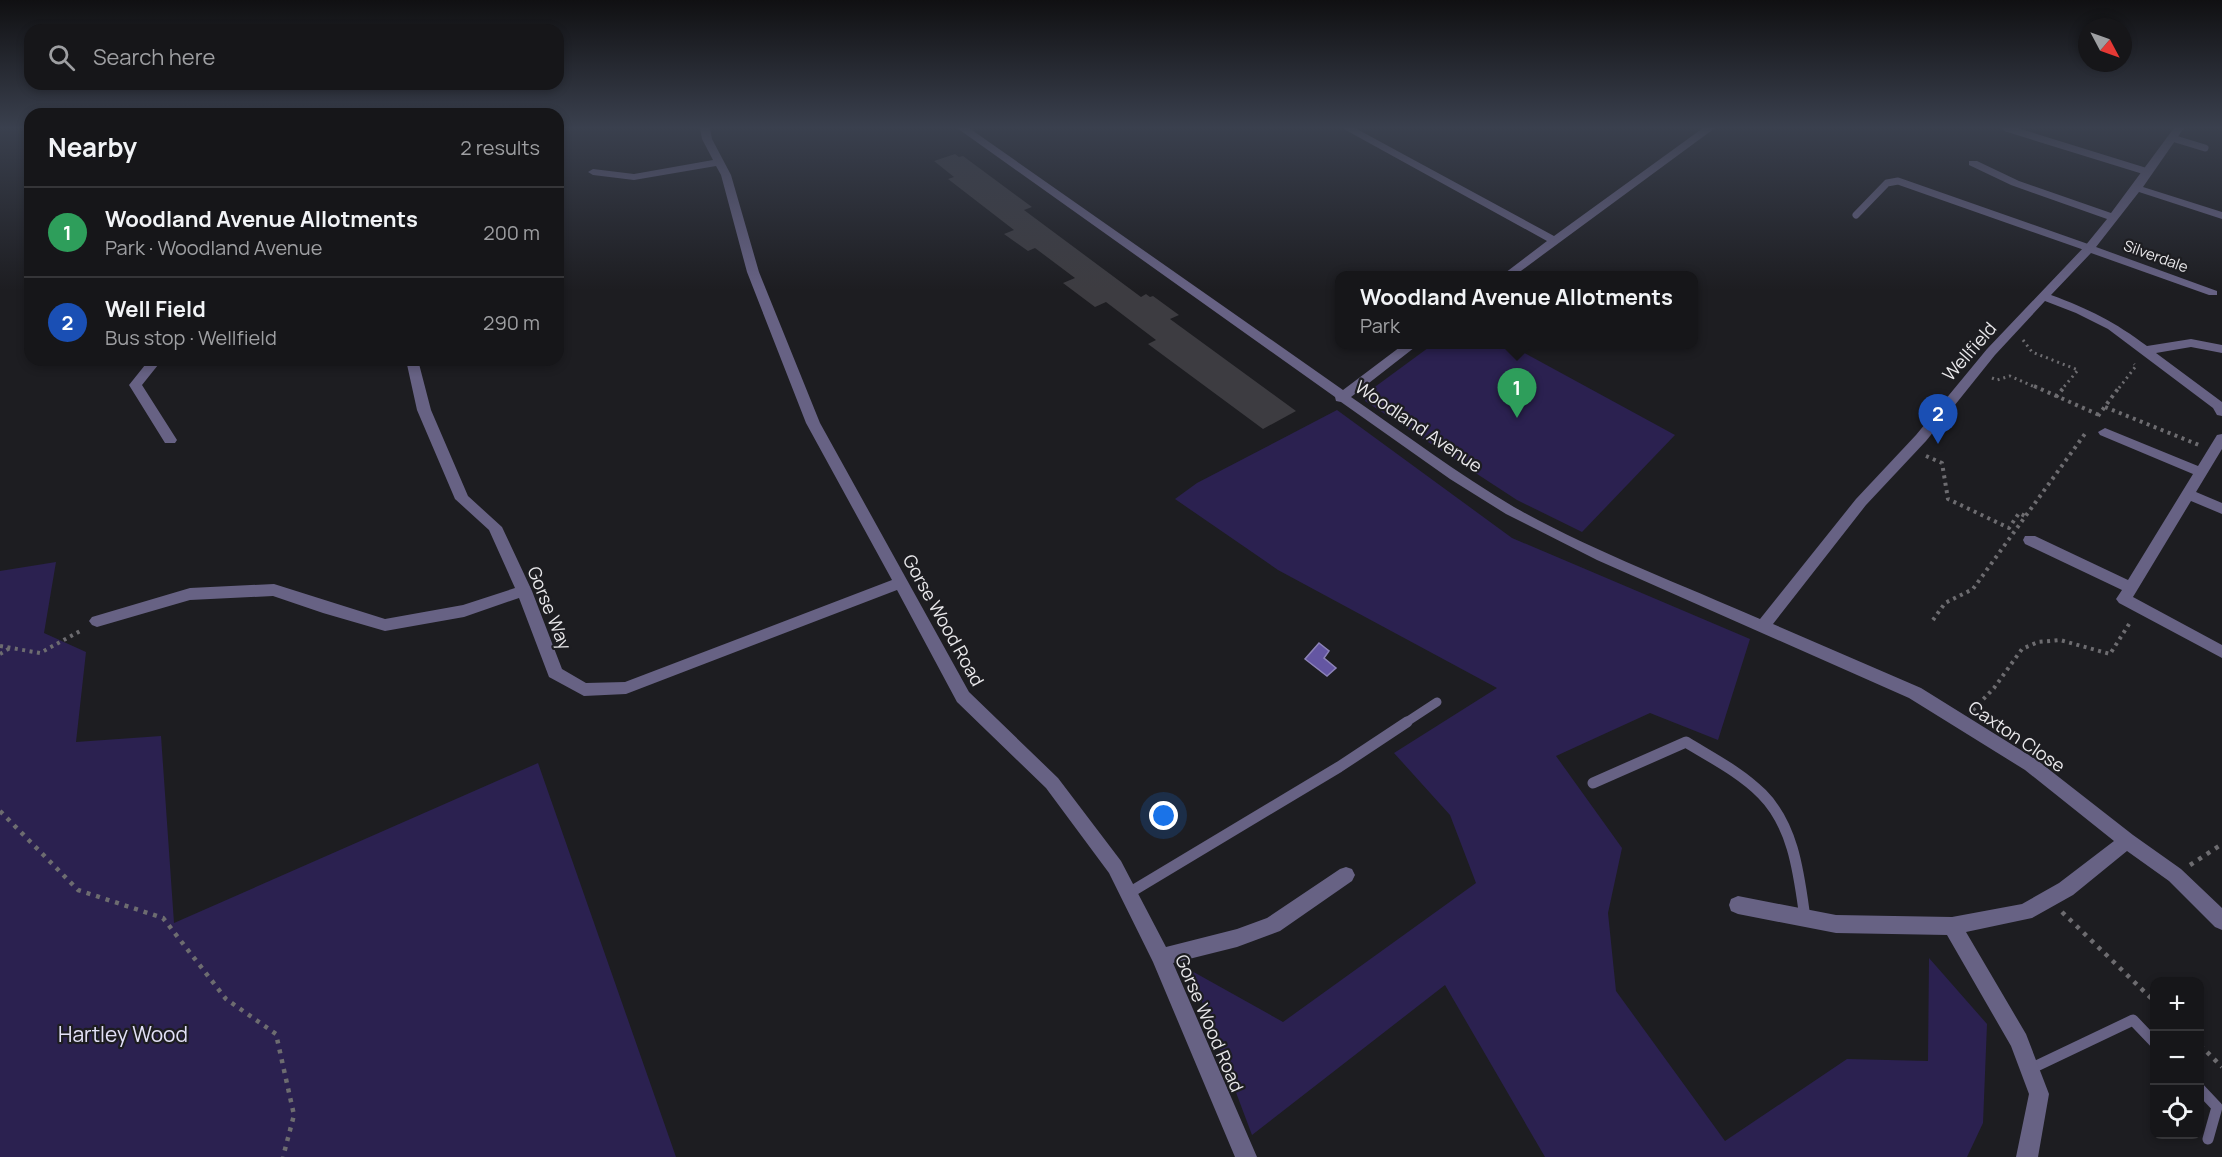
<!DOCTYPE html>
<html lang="en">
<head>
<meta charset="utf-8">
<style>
	body { margin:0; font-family:Manrope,sans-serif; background:#1f1f22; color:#f1f3f6 }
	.controls { position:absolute; right:18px; bottom:18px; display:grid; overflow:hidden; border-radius:12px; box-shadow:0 3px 9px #0003 }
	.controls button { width:54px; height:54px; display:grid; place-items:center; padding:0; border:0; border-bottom:2px solid #353538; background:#161619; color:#f1f3f6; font:30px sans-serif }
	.compass { position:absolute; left:2078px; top:18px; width:54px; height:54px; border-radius:50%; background:#161619; box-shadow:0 3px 9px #0003; rotate:131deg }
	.you { position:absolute; left:1164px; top:816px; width:21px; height:21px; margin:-15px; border:4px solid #fff; border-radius:50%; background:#1a73e8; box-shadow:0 0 0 9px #1a73e833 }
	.badge { display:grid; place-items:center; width:39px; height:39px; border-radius:50%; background:#0b8043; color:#fff; font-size:20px; font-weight:700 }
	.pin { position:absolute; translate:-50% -50px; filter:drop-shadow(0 2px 3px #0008) }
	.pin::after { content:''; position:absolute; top:32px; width:21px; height:18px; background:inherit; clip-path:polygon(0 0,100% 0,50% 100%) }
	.popup { position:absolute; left:1335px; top:271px; width:363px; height:78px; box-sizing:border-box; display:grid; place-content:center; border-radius:12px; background:#161619; filter:drop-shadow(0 2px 4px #0005); font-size:20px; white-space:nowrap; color:#9e9fa2 }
	.popup b { font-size:22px; color:#f1f3f6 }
	.popup::after { content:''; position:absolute; left:50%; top:100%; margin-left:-12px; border:12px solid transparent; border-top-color:#161619 }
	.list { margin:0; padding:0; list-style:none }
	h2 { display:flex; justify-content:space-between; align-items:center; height:78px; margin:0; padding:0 24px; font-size:26px }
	h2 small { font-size:20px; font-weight:400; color:#9e9fa2 }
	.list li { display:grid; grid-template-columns:39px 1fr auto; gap:18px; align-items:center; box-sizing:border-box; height:90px; padding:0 24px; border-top:2px solid #353538 }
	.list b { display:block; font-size:22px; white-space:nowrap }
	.list p { margin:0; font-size:20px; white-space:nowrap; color:#9e9fa2 }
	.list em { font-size:20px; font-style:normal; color:#9e9fa2 }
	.icon { flex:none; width:33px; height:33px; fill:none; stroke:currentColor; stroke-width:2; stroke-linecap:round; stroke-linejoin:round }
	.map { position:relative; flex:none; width:2222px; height:1157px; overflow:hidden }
	.search { position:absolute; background:#161619; box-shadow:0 3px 9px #0003; left:24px; top:24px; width:540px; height:66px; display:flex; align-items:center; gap:15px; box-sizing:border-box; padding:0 21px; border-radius:18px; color:#9e9fa2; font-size:22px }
	.panel { position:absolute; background:#161619; box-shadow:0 3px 9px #0003; left:24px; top:108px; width:540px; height:258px; border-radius:18px }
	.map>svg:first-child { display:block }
	.green { fill:#2b2150 }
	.water { fill:#6456a2; stroke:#8c82b8; stroke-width:1.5 }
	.building { fill:#3d3c41 }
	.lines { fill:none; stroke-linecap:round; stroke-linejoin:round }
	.path-far2 { stroke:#6d6c70; stroke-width:3; stroke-dasharray:2 4; stroke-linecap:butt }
	.path-far1 { stroke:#6d6c70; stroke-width:4; stroke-dasharray:3 4.5; stroke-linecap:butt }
	.path { stroke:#6d6c70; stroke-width:4.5; stroke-dasharray:4 6; stroke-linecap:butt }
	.lane-far2 { stroke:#676284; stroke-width:7 }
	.lane-far1 { stroke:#676284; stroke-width:9 }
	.lane { stroke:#676284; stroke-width:11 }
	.street { fill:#676284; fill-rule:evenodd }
	.labels { text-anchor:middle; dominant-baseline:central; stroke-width:4.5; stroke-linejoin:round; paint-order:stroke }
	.far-street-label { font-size:15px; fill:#e9e8eb; stroke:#1d1d21 }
	.street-label { font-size:18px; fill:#e9e8eb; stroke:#1d1d21 }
	.near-park-label { font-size:21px; fill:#e3e1f7; stroke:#1d1d21 }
</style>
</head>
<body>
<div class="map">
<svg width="2222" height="1157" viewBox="0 0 2222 1157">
	<rect width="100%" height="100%" fill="#1d1d21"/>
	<g class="green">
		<path d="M1432,345H1510L1675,435L1582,532L1517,500L1365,401L1368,392Z"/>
		<path d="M1337,410L1512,538L1750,639L1718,740L1650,713L1556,756L1622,848L1608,913L1616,991L1725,1141L1847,1059L1928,1061L1929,958L1987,1024L1983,1123L1967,1157H1545L1445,985L1252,1135L1190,970L1283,1022L1476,883L1450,815L1394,753L1497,688L1278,570L1175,499L1197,483Z"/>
		<path d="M56,562L44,633L86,652L76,742L161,736L174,923L538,763L676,1157H0V571Z"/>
	</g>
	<path class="water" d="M1319,643L1329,651L1324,658L1336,668L1327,676L1305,659Z"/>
	<path class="building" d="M955,154L959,157L963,156L1032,207L1024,210L1141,297L1146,294L1150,297L1153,296L1179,315L1170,319L1296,411L1263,429L1148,344L1156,340L1106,302L1095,307L1063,283L1075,278L1035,248L1028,251L1004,234L1014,230L948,179L954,177L934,161Z"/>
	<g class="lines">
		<g class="path-far2">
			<path d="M2023,340L2032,352L2078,370L2063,388"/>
			<path d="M1992,378L1997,380L2010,376L2037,388"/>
			<path d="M2119,388L2136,366L2134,364"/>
		</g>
		<g class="path-far1">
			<path d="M2034,386L2099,415"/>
			<path d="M2056,397L2065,386"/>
			<path d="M2105,407L2199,445"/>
			<path d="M2098,416L2120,386"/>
			<path d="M1926,456L1942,463L1948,499L2009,528L2019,513L2025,516"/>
			<path d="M1933,620L1945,603L1973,589L2087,431"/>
			<path d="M0,646L40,653L82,630"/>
			<path d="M0,654L10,648"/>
			<path d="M1973,710L1994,688L2022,649L2038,642L2060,640L2110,654L2131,621"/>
		</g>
		<g class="path">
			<path d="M0,811L78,890L163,918L226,999L276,1034L294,1115L283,1157"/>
			<path d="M2190,865L2222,844"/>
			<path d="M2062,912L2154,1001"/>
			<path d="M2200,1045L2222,1067"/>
		</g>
		<g class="lane-far2">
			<path d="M2006,128L2148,172"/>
			<path d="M2172,138L2205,148"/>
			<path d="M1856,215L1887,183L1898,181L2089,248"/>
		</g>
		<path class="lane-far1" d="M1405,723L1437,702"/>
		<g class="lane">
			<path d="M1593,783L1686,742C1712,758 1740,772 1762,794C1794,826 1799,875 1805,918"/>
			<path d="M1129,893L1339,767L1407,722"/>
			<path d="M2030,1069L2133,1020L2154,1042"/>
			<path d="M2200,1089L2217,1107L2208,1139"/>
		</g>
		<g class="street">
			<path d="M700,128H710L712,139L731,175L759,272L820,423L969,692L1058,778L1121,861L1166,947L1237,929L1267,918L1340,869L1346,867L1352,869L1355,875L1352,881L1280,931L1237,947L1173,963L1257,1157H1235L1153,962L1109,873L1046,788L957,702L897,590L626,694L584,696L549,677L519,598L464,617L385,631L323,613L273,596L190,600L97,627L92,625L89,621L92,617L190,588L274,584L385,619L463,605L515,588L489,530L455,499L417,410L406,360H418L431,410L468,496L502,527L532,591L562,669L586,683L625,682L892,580L806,423L747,272L721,175L716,166L634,180L593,175L588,172L593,169L634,174L713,160L702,139Z"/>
			<path d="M957,128H969L1343,390L1404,344H1419L1351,397C1405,434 1458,474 1514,507C1590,550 1680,584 1760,619L1856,499L1916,435L1987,349L2085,246L2107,219L2011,185L1969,165V161H1977L2019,181L2111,213L2174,128H2184L2143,187L2222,212V219L2139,192L2096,247L2217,291V295H2209L2091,253L2051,295C2089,309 2115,322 2147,346L2191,339L2222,345V353L2191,347L2156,353L2222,402V416L2217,415L2213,408L2108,329L2076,313L2045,301L1995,355L1926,441L1866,505L1773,624L1921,688L2037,760L2133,835L2181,869L2222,908V930L2215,927L2169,881L2127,851L2073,895L2032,918L1966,932L2026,1034L2049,1094L2038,1157H2016L2029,1094L2011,1046L1947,935L1836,933L1738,914L1731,911L1729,905L1731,899L1738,896L1836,915L1952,917L2022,904L2059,883L2114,841L2025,770L1909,698L1597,560L1506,514L1450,479L1341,402L1336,401L1335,397Z"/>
			<path d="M1342,128H1355L1554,236L1703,128H1715L1514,276H1501L1547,241Z"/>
			<path d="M149,360H162L142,385L177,440L175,443H165L129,385Z"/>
			<path d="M2105,428L2198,466L2217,435L2222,434V449L2196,492L2222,503V514L2191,501L2133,597L2222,645V658L2119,603L2116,599L2122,590L2025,544L2023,540L2025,536H2035L2128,580L2193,474L2100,435L2098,432Z"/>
		</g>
	</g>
	<linearGradient id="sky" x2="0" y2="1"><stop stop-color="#101012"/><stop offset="0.44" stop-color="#3a404e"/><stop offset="1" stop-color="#3a404e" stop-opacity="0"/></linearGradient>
	<rect width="2222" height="290" fill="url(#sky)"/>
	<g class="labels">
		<g class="far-street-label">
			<text transform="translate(2156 256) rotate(20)">Silverdale</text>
		</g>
		<g class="street-label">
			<text transform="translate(1969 351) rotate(-49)">Wellfield</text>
			<text transform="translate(1419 426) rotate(34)">Woodland Avenue</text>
			<text transform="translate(550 608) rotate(68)">Gorse Way</text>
			<text transform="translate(944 620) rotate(61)">Gorse Wood Road</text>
			<text transform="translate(2017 736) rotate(34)">Caxton Close</text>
			<text transform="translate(1210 1023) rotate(67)">Gorse Wood Road</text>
		</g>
		<g class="near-park-label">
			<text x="123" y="1034">Hartley Wood</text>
		</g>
	</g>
</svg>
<div class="controls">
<button>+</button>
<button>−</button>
<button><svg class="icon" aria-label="locate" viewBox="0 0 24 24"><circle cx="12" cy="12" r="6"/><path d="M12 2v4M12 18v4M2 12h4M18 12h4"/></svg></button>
</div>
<svg class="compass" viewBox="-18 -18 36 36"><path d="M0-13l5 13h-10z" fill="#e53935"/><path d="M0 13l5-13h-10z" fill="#9e9fa2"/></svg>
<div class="you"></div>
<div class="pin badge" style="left:1517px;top:418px;background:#2e9e5b">1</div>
<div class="popup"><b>Woodland Avenue Allotments</b>Park</div>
<div class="pin badge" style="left:1938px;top:444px;background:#1a4fb4">2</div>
<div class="search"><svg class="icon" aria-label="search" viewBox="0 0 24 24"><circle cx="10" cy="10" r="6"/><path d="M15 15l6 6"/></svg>Search here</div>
<section class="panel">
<h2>Nearby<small>2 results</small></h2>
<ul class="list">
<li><span class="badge" style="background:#2e9e5b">1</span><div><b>Woodland Avenue Allotments</b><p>Park · Woodland Avenue</p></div><em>200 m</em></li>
<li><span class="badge" style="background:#1a4fb4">2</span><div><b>Well Field</b><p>Bus stop · Wellfield</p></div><em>290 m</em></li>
</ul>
</section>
</div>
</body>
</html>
